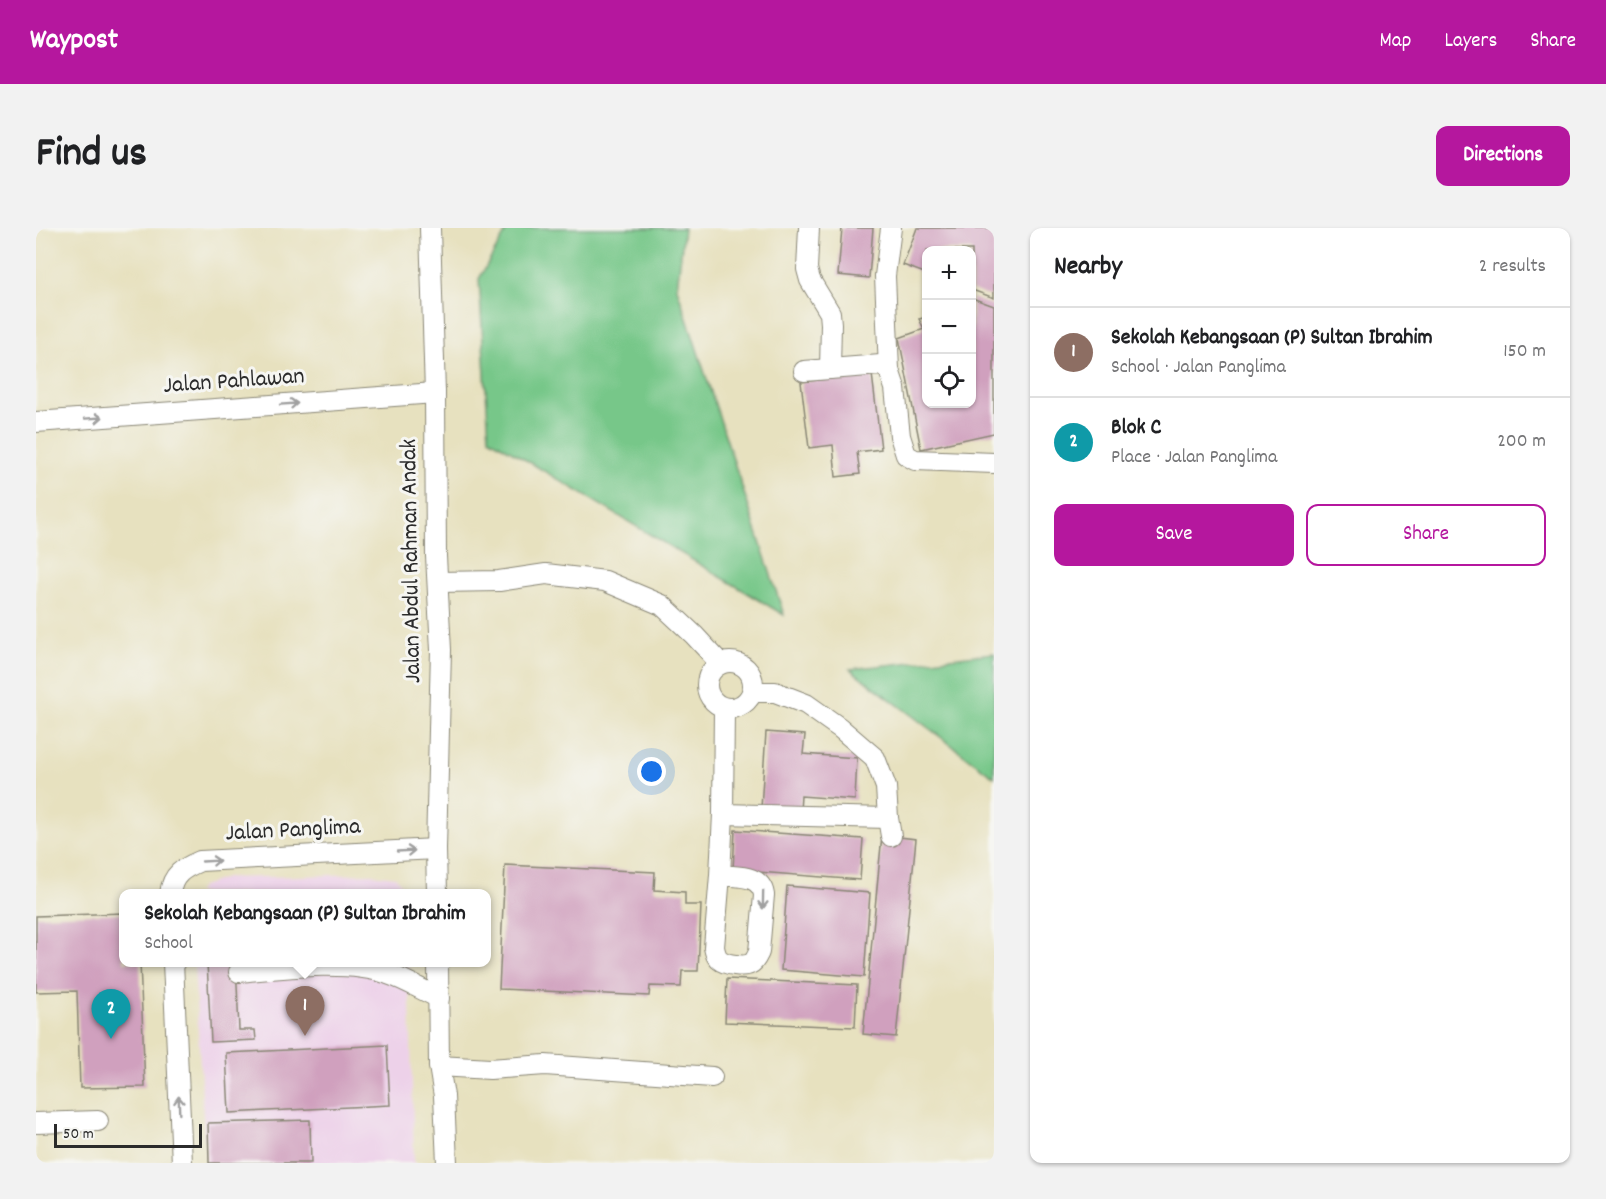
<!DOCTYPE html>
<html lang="en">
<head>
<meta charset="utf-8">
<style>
	body { margin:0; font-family:Dekko,sans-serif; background:#f2f2f2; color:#202124 }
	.controls { position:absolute; right:18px; top:18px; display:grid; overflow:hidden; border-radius:12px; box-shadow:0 2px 4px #0004 }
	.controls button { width:54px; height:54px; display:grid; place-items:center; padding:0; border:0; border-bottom:2px solid #e0e0e0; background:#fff; color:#202124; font:30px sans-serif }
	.scale { position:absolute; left:18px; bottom:15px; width:148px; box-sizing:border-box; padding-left:6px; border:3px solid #2b2b2b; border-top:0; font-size:16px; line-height:21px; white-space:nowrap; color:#2b2b2b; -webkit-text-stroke:4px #f6f6f2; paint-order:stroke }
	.you { position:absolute; left:616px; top:544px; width:21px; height:21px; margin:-15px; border:4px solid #fff; border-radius:50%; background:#1a73e8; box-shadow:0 0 0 9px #1a73e833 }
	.badge { display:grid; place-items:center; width:39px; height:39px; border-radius:50%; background:#b5179e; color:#fff; font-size:20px; font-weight:700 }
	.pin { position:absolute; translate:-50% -50px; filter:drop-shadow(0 2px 3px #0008) }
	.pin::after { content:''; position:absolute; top:32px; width:21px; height:18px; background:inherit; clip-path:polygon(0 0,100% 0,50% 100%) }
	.popup { position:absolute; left:83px; top:661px; width:372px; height:78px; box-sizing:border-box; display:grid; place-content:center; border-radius:12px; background:#fff; filter:drop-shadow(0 2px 4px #0005); font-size:20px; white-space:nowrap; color:#757577 }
	.popup b { font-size:22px; color:#202124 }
	.popup::after { content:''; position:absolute; left:50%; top:100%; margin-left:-12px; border:12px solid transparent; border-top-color:#fff }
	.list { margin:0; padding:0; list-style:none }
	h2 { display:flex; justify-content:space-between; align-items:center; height:78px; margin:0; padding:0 24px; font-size:26px }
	h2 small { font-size:20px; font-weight:400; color:#757577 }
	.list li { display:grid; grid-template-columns:39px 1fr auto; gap:18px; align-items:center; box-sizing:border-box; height:90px; padding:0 24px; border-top:2px solid #e0e0e0 }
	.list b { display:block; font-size:22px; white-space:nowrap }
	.list p { margin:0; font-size:20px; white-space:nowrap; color:#757577 }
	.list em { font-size:20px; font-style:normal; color:#757577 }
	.actions { display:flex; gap:12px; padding:18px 24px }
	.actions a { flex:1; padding:14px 0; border:2px solid #b5179e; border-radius:12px; text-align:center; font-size:21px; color:#b5179e }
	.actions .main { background:#b5179e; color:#fff }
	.icon { flex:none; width:33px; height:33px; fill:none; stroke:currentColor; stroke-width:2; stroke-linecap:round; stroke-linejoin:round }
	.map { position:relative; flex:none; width:958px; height:935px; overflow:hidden; border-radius:12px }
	header { display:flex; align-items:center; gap:36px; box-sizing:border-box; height:84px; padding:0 30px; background:#b5179e; color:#fff }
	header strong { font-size:28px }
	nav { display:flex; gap:33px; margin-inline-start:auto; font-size:21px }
	.intro { display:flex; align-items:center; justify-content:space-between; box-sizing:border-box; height:144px; padding:0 36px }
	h1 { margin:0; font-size:42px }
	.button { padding:15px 27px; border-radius:12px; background:#b5179e; color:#fff; font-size:21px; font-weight:700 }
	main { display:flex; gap:36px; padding:0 36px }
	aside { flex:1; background:#fff; border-radius:12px; box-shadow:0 2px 4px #0004 }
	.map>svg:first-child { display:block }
	.built { fill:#edd1e9 }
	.green { fill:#77c789; stroke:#51795a; stroke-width:1.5 }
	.building { fill:#d0a0be }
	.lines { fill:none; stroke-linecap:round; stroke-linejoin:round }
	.minor-casing { stroke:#898675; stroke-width:22 }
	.minor { stroke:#fff; stroke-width:20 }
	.oneway { stroke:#a0a0a0 }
	.labels { text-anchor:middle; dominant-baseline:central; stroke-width:6; stroke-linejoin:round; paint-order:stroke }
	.street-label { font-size:24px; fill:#2b2b2b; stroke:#f6f6f2 }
</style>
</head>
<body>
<header>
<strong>Waypost</strong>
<nav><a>Map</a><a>Layers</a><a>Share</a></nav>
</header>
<div class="intro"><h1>Find us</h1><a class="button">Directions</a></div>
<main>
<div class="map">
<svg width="958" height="935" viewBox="0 0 958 935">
	<rect width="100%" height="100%" fill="#f6f6f2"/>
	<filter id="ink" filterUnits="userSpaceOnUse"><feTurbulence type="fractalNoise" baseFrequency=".0167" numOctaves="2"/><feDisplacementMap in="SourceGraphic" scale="12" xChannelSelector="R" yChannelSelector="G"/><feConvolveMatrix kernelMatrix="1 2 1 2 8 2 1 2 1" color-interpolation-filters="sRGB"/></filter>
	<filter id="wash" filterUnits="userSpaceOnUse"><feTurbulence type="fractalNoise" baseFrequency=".008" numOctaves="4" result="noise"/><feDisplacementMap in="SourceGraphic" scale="24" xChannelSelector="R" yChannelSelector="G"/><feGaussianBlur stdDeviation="1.35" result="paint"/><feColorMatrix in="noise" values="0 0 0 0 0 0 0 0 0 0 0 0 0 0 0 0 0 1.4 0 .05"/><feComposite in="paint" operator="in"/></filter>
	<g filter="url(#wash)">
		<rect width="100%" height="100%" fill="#e7e1bf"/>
		<g class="built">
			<path d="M335,646L360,649L371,665H161L166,658L190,650Z"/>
			<path d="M158,735H373L378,935H170Z"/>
		</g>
		<g class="green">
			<path d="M472,0H648L641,60L748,387L453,210L443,51Z"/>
			<path d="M958,425V549L814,441Z"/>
		</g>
		<g id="blocks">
			<g class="building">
				<path d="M806,0H837L833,50L802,47Z"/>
				<path d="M881,0H958V70L936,62V22H891V46L867,37Z"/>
				<path d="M936,70L958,78V205L885,221L863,110L888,101L883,91L891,89V176H936Z"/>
				<path d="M836,146L845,221L821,224L824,246L800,249L797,217L773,220L765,154Z"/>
				<path d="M730,504L769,507L767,526L821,530L819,572L765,568L764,583L725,580Z"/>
				<path d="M699,602L827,611L824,652L697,642Z"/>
				<path d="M846,607L880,611L860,809L827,806Z"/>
				<path d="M469,637L619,644L618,662L649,664V677H665L662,743H646L645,759L614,758L613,768L463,761Z"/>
				<path d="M751,658L834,665L828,749L745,742Z"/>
				<path d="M88,685V734H104L109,859L44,860L41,763L0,764V688Z"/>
				<path d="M171,734H200L203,802H219L220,812L175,814Z"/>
				<path d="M691,751L821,757L819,799L689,794Z"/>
				<path d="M351,817L354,877L193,885L190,825Z"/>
				<path d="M274,892L275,935H173L172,895Z"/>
			</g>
		</g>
	</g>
	<g filter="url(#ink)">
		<use href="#blocks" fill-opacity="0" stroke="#898675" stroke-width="1.5"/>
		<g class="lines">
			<defs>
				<g id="minor">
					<path d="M394,0L399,165L400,328L405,422L400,621L401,666"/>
					<path d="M773,0L771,41L774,52L794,85L795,96L794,141"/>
					<path d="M853,142L849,48L855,0"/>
					<path d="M768,143L845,137L853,142L859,160L864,208L870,227L879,232L958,235"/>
					<path d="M0,194L399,165"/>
					<path d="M402,354L463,353L510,346L569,353L626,377L658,407L684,435"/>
					<circle cx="694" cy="457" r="23"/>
					<path d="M716,464H739L770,476L804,500L839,530L850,559L852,590L855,608"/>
					<path d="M687,586L852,590"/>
					<path d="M684,647C701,649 725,646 728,667L723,724C721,728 719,734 714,736C708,739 690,737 684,732C680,729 679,724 678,719L684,647L687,586L688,480"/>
					<path d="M134,666C136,646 148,640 164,633L400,621"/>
					<path d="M137,734L146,935"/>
					<path d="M402,734L403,838L408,868L411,935"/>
					<path d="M203,744C244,740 314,731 352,746C370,752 386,762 403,770"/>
					<path d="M403,838L454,841L509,837L676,849"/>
					<path d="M0,895L62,893"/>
				</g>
			</defs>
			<use href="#minor" class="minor-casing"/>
			<use href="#minor" class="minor"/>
		</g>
		<defs><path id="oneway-shaft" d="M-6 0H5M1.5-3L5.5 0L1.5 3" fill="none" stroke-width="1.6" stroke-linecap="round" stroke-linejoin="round" transform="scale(1.5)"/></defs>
		<g class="oneway">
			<use href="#oneway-shaft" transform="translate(253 176) rotate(-4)"/>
			<use href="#oneway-shaft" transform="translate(58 190) rotate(-4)"/>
			<use href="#oneway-shaft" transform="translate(370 623) rotate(-3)"/>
			<use href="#oneway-shaft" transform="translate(175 633) rotate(-3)"/>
			<use href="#oneway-shaft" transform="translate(727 672) rotate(91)"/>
			<use href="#oneway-shaft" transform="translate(143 877) rotate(-92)"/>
		</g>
	</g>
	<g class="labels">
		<g class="street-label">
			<text transform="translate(198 154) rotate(-4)">Jalan Pahlawan</text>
			<text transform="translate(376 333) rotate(-91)">Jalan Abdul Rahman Andak</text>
			<text transform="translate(257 603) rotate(-3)">Jalan Panglima</text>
		</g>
	</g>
</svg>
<div class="controls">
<button>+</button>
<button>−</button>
<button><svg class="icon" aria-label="locate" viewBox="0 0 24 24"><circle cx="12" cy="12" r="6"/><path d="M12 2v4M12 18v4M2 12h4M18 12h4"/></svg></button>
</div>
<div class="scale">50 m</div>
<div class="you"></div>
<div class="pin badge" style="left:269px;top:808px;background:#8d6e63">1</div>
<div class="popup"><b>Sekolah Kebangsaan (P) Sultan Ibrahim</b>School</div>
<div class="pin badge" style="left:75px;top:811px;background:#0f9aa8">2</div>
</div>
<aside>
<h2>Nearby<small>2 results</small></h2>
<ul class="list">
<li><span class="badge" style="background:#8d6e63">1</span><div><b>Sekolah Kebangsaan (P) Sultan Ibrahim</b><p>School · Jalan Panglima</p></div><em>150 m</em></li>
<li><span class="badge" style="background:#0f9aa8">2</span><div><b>Blok C</b><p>Place · Jalan Panglima</p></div><em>200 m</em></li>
</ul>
<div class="actions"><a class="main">Save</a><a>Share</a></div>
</aside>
</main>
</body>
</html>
